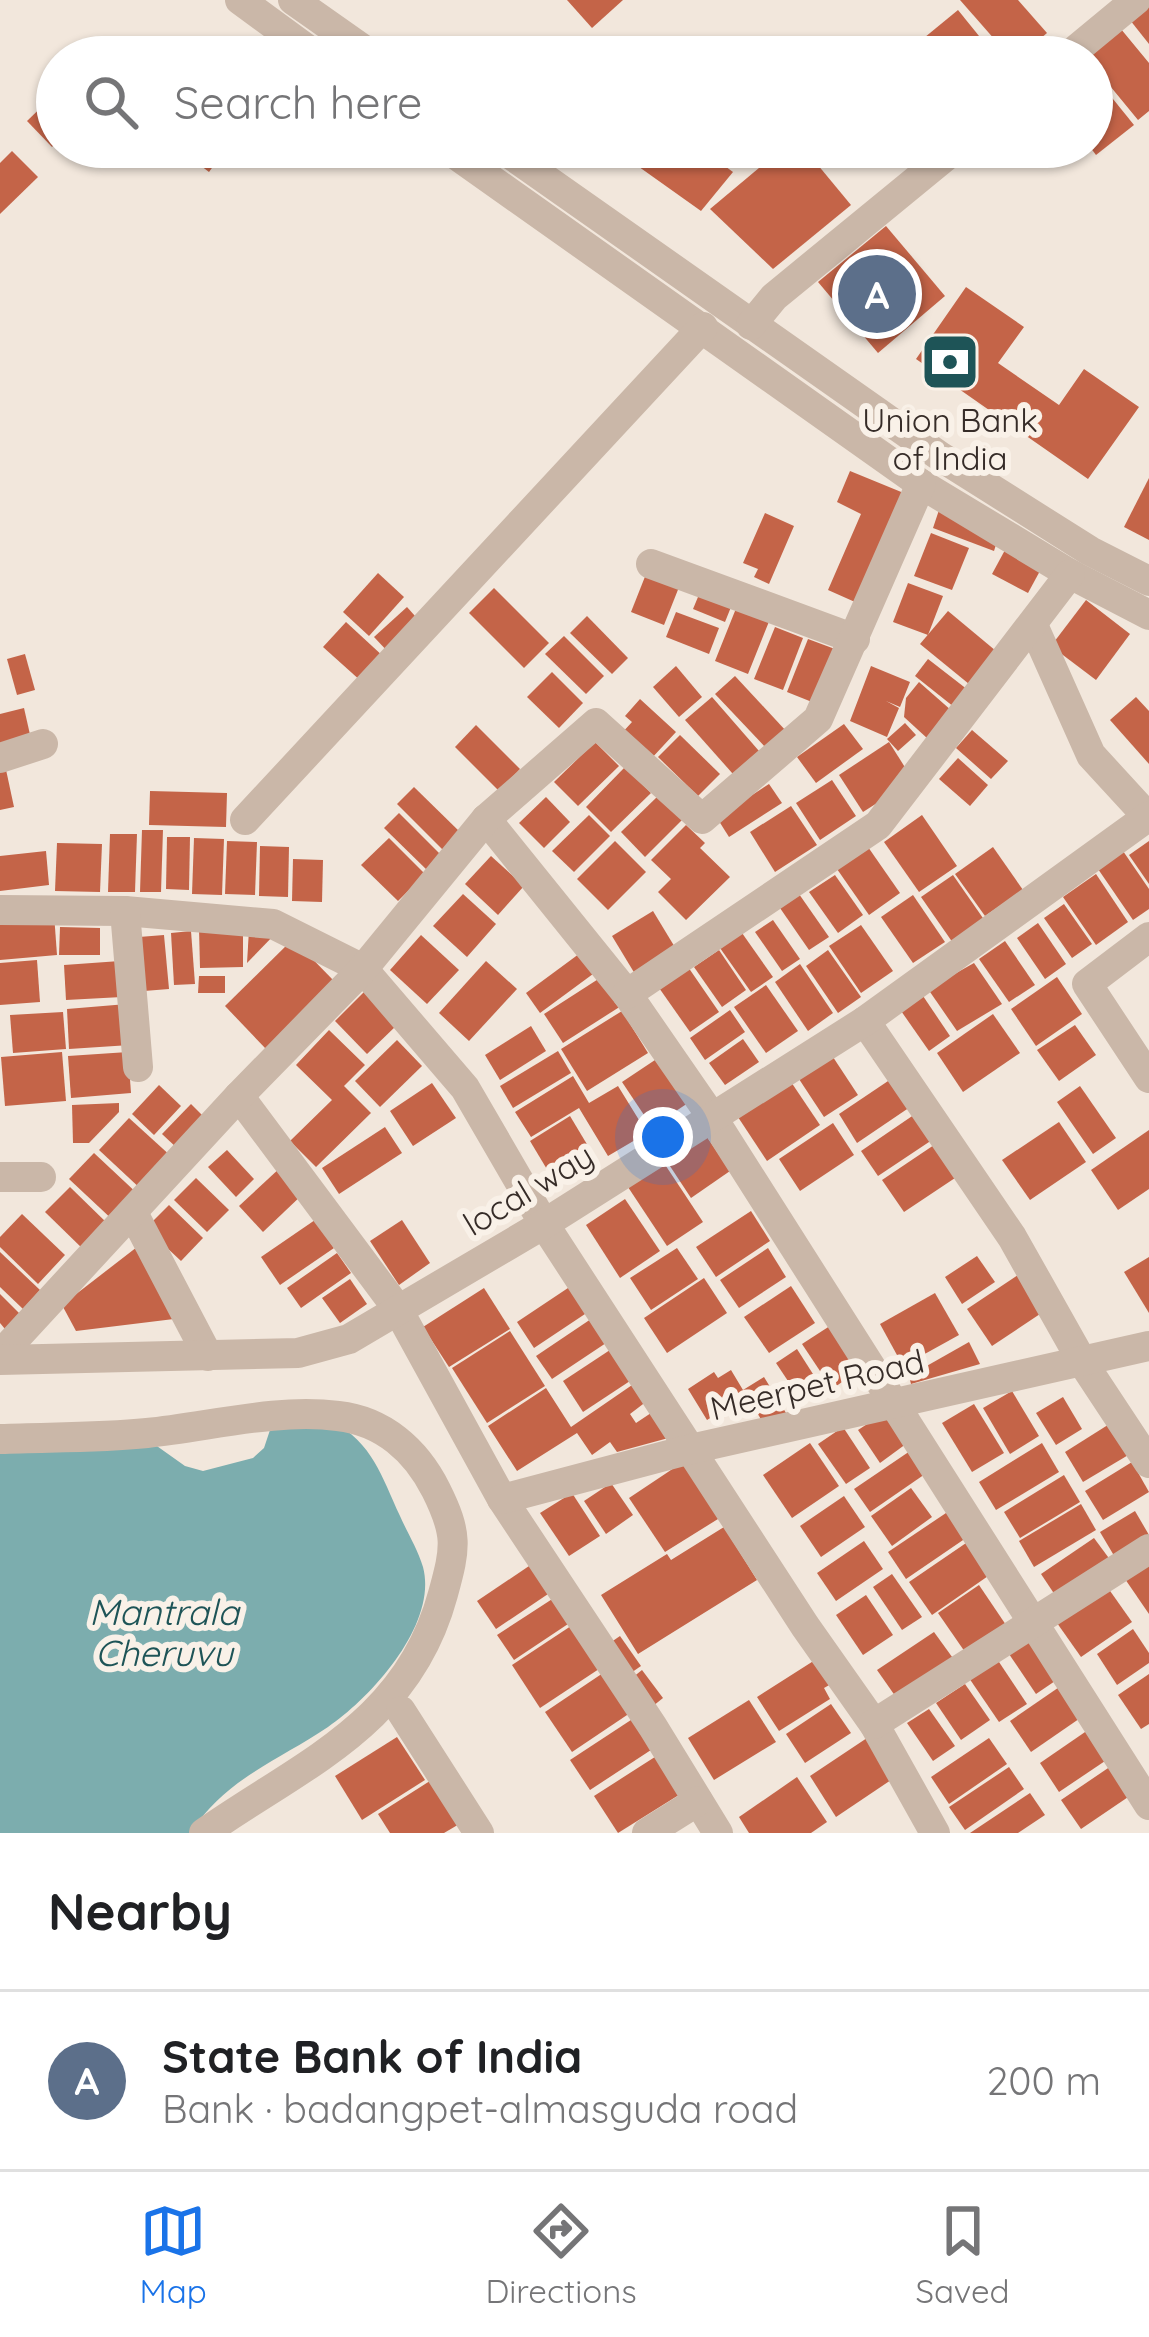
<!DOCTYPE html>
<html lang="en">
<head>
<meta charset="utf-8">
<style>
	body { margin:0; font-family:Quicksand,sans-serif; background:#f2f2f2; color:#202124 }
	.you { position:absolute; left:663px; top:1137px; width:42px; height:42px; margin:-30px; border:9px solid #fff; border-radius:50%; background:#1a73e8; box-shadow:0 0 0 18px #1a73e833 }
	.badge { display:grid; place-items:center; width:78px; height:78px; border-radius:50%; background:#1a73e8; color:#fff; font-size:39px; font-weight:700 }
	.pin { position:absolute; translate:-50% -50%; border:6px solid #fff; box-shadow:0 3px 12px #0006 }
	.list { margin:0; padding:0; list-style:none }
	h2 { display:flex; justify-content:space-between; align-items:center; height:156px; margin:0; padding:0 48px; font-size:51px }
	h2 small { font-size:39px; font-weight:400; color:#757577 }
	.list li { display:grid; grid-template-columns:78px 1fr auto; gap:36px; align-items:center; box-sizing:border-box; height:180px; padding:0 48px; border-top:3px solid #e0e0e0 }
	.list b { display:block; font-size:45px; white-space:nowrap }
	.list p { margin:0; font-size:39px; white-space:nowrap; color:#757577 }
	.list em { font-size:39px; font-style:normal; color:#757577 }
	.icon { flex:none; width:66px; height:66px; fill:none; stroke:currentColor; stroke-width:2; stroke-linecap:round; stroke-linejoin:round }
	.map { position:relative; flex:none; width:1149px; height:1833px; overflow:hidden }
	.search { position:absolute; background:#fff; box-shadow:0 3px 9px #0004; left:36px; right:36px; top:36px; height:132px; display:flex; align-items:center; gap:30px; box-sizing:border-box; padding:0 42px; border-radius:66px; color:#757577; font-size:45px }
	.sheet { height:336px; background:#fff }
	nav { display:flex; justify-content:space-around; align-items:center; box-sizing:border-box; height:168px; border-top:3px solid #e0e0e0; background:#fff; font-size:33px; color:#757577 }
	nav a { display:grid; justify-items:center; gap:6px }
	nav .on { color:#1a73e8 }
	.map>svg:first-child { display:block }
	.water { fill:#7cadae }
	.building { fill:#c46448 }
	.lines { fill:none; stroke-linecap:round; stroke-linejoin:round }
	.minor { stroke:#cab7a8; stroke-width:30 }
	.labels { text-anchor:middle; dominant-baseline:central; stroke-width:12; stroke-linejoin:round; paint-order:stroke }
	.poi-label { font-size:33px; fill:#362c28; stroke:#f9f1e8 }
	.street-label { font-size:33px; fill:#362c28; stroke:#f9f1e8 }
	.water-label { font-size:36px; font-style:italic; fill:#1e5457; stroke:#f9f1e8 }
</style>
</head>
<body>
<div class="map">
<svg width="1149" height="1833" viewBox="0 0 1149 1833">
	<rect width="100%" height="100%" fill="#f2e7dc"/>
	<path class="water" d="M332,1421C373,1444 381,1475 400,1516C407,1532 418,1550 423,1567C438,1624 372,1697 328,1727C276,1762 228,1777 190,1833H0V1445L154,1444L185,1466L203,1471L253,1458L264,1448L270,1430Z"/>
	<g class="building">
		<path d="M567,0H623L592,28Z"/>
		<path d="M960,0H1018L1047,33L1019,57H1010Z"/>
		<path d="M1149,0V44L1126,15Z"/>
		<path d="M958,10L996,57H931L919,42Z"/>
		<path d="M1116,23L1149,63V111L1138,120L1092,64V57H1086Z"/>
		<path d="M1092,73L1134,125L1096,155L1090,147Z"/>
		<path d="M57,92V142L52,147L27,121Z"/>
		<path d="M176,147H227L209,172Z"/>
		<path d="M611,147H699L733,172L701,211Z"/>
		<path d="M703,147H743L729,166Z"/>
		<path d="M784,147H803L851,205L773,269L710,209Z"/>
		<path d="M12,151L38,177L0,214V163Z"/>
		<path d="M886,226L945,296L878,353L818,282Z"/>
		<path d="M966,287L1024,327L998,363L1059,405L1084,369L1139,407L1088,479L916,359Z"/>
		<path d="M850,471L911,496L864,606L828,590L861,514L837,502Z"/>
		<path d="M1149,478V540L1124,527Z"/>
		<path d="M941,504L999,535L994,551L933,528Z"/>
		<path d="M765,513L794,526L769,584L754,577L758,569L743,563Z"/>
		<path d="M931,533L969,548L952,590L914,576Z"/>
		<path d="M1005,550L1041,569L1028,593L992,574Z"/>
		<path d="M650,564L683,577L664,625L631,612Z"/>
		<path d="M378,573L404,597L369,636L343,612Z"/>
		<path d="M908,583L943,596L928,635L893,622Z"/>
		<path d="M703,585L735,597L725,622L693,609Z"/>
		<path d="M494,588L549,643L524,668L469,613Z"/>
		<path d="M1086,600L1130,634L1096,680L1051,646Z"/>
		<path d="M737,606L770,619L748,674L715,661Z"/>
		<path d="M407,607L423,625L390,654L374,637Z"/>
		<path d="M948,611L996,651L969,684L920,644Z"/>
		<path d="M676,612L719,628L709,654L666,637Z"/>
		<path d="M587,616L628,658L612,674L570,633Z"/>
		<path d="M346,622L385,658L362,682L323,647Z"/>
		<path d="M775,627L803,638L783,690L754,679Z"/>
		<path d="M564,636L604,676L586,694L545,654Z"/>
		<path d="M808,639L843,652L822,706L787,692Z"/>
		<path d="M25,654L35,690L17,695L7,659Z"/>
		<path d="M928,659L968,690L954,707L915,676Z"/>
		<path d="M676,666L702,697L679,717L653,687Z"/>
		<path d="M871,666L910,682L900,707L886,701L899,708L887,737L850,721Z"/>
		<path d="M552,672L583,703L559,728L527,697Z"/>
		<path d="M735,676L787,732L768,750L715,694Z"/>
		<path d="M919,682L952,711L928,739L904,717L906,698Z"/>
		<path d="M712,697L759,751L733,774L685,720Z"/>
		<path d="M1136,697L1149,711V764L1110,720Z"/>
		<path d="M640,699L676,732L650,760L621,734L632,722L625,716Z"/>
		<path d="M24,708L31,739L0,747V714Z"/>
		<path d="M905,723L916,735L898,751L887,739Z"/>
		<path d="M844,724L863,749L816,783L797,757Z"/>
		<path d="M476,725L520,769L499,791L455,747Z"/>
		<path d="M972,730L1008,761L991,779L956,748Z"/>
		<path d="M680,735L720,774L698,796L658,757Z"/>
		<path d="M595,742L619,766L578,806L554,782Z"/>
		<path d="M889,742L913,780L863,812L839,775Z"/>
		<path d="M958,758L988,785L970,806L939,779Z"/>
		<path d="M5,765L14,807L0,810V766Z"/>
		<path d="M625,767L651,793L611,832L586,807Z"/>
		<path d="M832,780L856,816L820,840L796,803Z"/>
		<path d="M769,784L782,803L729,837L717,818Z"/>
		<path d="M414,787L462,834L444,851L397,804Z"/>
		<path d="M150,791L227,793L226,827L149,825Z"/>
		<path d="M658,796L682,820L645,857L621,832Z"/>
		<path d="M546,797L570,822L544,848L519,823Z"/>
		<path d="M791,806L817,845L775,872L750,832Z"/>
		<path d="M399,813L444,858L430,873L384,828Z"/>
		<path d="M589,815L610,836L574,872L552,851Z"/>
		<path d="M922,815L957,866L919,892L884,842Z"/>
		<path d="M686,825L705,843L700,848L730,877L686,920L658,892L671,879L651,860Z"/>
		<path d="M142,830H163L161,892H140Z"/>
		<path d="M110,834H137L135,892H108Z"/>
		<path d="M167,837H190L189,890L166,889Z"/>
		<path d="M194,838L224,839L222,895L192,894Z"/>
		<path d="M389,838L425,874L398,901L361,865Z"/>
		<path d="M227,841L257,842L255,895L225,894Z"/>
		<path d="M615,841L646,872L608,910L577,879Z"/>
		<path d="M1149,841V884L1129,855Z"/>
		<path d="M57,843L102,844L100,892L55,891Z"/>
		<path d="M260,846L289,847L288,897L259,896Z"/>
		<path d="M868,847L900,893L869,915L837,869Z"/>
		<path d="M993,847L1023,890L985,916L955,874Z"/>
		<path d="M46,851L49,885L0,891V856Z"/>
		<path d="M1123,851L1149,889V909L1133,920L1098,869Z"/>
		<path d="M491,856L524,886L498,915L465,884Z"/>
		<path d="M293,859L323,860L322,902L292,901Z"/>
		<path d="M1096,874L1128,922L1096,945L1063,897Z"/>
		<path d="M835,875L863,915L838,933L809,892Z"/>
		<path d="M953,875L985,921L953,943L921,897Z"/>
		<path d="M463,894L496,924L467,957L433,926Z"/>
		<path d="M799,894L829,937L809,950L780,908Z"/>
		<path d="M913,895L945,942L913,963L881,917Z"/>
		<path d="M1064,904L1092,944L1072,958L1044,918Z"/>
		<path d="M653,911L676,949L635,974L612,936Z"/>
		<path d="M54,914L57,955L0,960V918Z"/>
		<path d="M773,920L800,959L782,971L755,932Z"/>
		<path d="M1038,923L1066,964L1045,979L1017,938Z"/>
		<path d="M861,925L893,971L861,993L829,946Z"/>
		<path d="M60,927L100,928V955H59Z"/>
		<path d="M243,927V967L200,968L199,928Z"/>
		<path d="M249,930L277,932L247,963Z"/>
		<path d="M191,931L195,984L174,985L171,933Z"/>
		<path d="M742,933L773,977L751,992L720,948Z"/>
		<path d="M164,935L169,989L144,991L139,937Z"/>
		<path d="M421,935L459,970L427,1004L390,970Z"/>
		<path d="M293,939L335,982L266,1049L225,1006Z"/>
		<path d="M1005,941L1035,985L1009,1002L979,959Z"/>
		<path d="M719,950L746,990L722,1007L694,967Z"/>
		<path d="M828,950L861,997L838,1013L806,966Z"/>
		<path d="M583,951L597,971L540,1013L526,993Z"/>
		<path d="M37,960L40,1002L0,1005V963Z"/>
		<path d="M120,961L122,997L66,1000L64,965Z"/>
		<path d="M486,961L517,989L469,1041L439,1013Z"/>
		<path d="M974,963L1002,1004L957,1031L928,989Z"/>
		<path d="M686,964L719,1012L690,1032L657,985Z"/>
		<path d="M800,964L833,1013L808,1031L775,982Z"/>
		<path d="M199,976H225V993H198Z"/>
		<path d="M603,976L621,1006L563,1043L544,1014Z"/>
		<path d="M1057,977L1082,1014L1036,1046L1011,1009Z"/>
		<path d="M766,985L798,1031L766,1053L734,1007Z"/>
		<path d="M365,991L398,1024L367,1054L335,1021Z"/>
		<path d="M921,993L950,1036L929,1051L899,1008Z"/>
		<path d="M127,1004L130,1045L69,1049L67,1009Z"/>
		<path d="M730,1010L745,1032L705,1060L690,1038Z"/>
		<path d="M622,1011L648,1053L587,1091L561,1049Z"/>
		<path d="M63,1012L66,1049L13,1053L10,1015Z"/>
		<path d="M993,1014L1020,1053L963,1092L937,1053Z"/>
		<path d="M1075,1025L1096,1055L1059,1081L1037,1050Z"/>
		<path d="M531,1026L546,1051L500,1080L485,1055Z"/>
		<path d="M329,1030L365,1065L344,1086L371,1113L316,1167L290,1141L332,1100L296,1065Z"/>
		<path d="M743,1039L759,1062L725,1085L709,1063Z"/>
		<path d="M397,1040L422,1066L380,1107L355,1081Z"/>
		<path d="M558,1051L571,1073L513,1108L500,1086Z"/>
		<path d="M62,1052L66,1101L5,1106L1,1057Z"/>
		<path d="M128,1052L131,1093L71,1098L68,1056Z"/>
		<path d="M831,1054L858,1095L824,1117L797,1076Z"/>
		<path d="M661,1056L691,1101L652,1127L622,1082Z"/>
		<path d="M897,1075L916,1103L857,1143L839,1114Z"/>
		<path d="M573,1076L589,1103L618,1086L647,1133L608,1156L579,1108L531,1137L515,1112Z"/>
		<path d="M787,1076L820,1125L767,1161L734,1111Z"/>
		<path d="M432,1083L456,1118L413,1146L390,1111Z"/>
		<path d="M159,1085L181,1106L154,1135L132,1114Z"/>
		<path d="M1080,1086L1116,1138L1093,1154L1057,1102Z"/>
		<path d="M119,1103V1112L89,1143H73L72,1105Z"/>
		<path d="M191,1104L207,1120L178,1149L162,1134Z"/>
		<path d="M921,1110L938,1136L878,1176L861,1151Z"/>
		<path d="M570,1116L597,1161L557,1186L530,1141Z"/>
		<path d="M129,1118L173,1158L143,1191L99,1150Z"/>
		<path d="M1059,1122L1086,1162L1030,1200L1002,1160Z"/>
		<path d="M833,1123L854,1155L800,1191L779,1159Z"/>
		<path d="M385,1127L402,1153L339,1194L322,1168Z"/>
		<path d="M1149,1130V1189L1118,1210L1091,1170Z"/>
		<path d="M703,1131L730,1171L691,1198L664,1157Z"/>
		<path d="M937,1143L958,1176L904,1212L882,1180Z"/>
		<path d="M227,1150L254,1179L236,1197L208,1167Z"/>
		<path d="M94,1153L141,1197L116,1223L69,1179Z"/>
		<path d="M658,1154L703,1222L667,1246L622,1178Z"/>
		<path d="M281,1167L304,1193L263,1232L239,1206Z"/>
		<path d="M196,1178L229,1210L207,1232L174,1200Z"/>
		<path d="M70,1187L110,1226L86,1252L45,1212Z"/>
		<path d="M625,1199L660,1251L620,1278L586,1225Z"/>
		<path d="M169,1205L203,1238L181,1261L146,1228Z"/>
		<path d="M751,1211L770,1241L716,1277L696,1247Z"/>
		<path d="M22,1214L65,1255L38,1284L0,1247V1237Z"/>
		<path d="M315,1220L334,1248L280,1285L261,1257Z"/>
		<path d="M402,1220L430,1263L399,1285L370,1241Z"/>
		<path d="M137,1247L182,1318L76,1331L62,1305Z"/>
		<path d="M677,1248L698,1279L651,1310L630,1278Z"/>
		<path d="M768,1248L786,1277L739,1308L720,1280Z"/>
		<path d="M0,1252L40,1290L23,1309L0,1287Z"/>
		<path d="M337,1253L351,1273L301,1308L287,1288Z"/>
		<path d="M977,1256L995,1282L962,1304L945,1277Z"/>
		<path d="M1149,1257V1313L1124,1272Z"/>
		<path d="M1024,1271L1049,1308L992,1346L967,1309Z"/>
		<path d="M704,1278L727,1313L667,1353L644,1318Z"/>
		<path d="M350,1279L367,1304L340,1323L322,1298Z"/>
		<path d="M577,1282L594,1308L534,1348L517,1322Z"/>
		<path d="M791,1286L815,1323L769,1353L744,1317Z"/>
		<path d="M484,1288L510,1329L449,1367L423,1327Z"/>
		<path d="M935,1293L959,1335L903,1366L880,1324Z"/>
		<path d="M0,1294L20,1314L5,1329L0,1323Z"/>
		<path d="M591,1319L606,1343L552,1379L536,1356Z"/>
		<path d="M836,1322L865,1366L832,1389L802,1344Z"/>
		<path d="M510,1331L545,1386L487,1423L452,1368Z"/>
		<path d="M969,1342L980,1364L911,1384L909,1376Z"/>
		<path d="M613,1348L633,1379L583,1412L563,1381Z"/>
		<path d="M797,1349L820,1385L800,1399L776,1363Z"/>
		<path d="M731,1370L743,1390L764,1377L786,1413L765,1426L750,1401L737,1409L734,1403L707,1420L688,1389L714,1372L718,1378Z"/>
		<path d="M635,1383L647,1401L630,1414L636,1423L654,1411L672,1437L617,1452L610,1442L592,1455L577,1433L517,1471L488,1426L546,1388L571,1427Z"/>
		<path d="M1012,1391L1039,1436L1010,1454L983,1408Z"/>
		<path d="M1063,1397L1082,1429L1056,1445L1036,1413Z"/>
		<path d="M974,1404L1004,1453L972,1472L942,1423Z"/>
		<path d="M889,1410L910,1441L880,1463L858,1430Z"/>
		<path d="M1111,1423L1130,1454L1083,1482L1065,1452Z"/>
		<path d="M843,1427L870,1468L846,1484L818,1444Z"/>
		<path d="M810,1443L839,1486L792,1518L763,1475Z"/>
		<path d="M1042,1443L1059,1472L996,1510L979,1482Z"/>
		<path d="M913,1449L928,1472L870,1512L854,1489Z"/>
		<path d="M689,1458L726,1514L665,1552L629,1498Z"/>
		<path d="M1132,1462L1149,1492L1103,1520L1085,1491Z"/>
		<path d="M1064,1475L1080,1502L1020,1538L1004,1512Z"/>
		<path d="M611,1483L633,1515L606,1534L584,1501Z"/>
		<path d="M911,1488L932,1517L892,1546L871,1516Z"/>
		<path d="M572,1493L600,1536L569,1556L540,1513Z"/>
		<path d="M844,1496L865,1527L821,1557L800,1526Z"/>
		<path d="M1081,1504L1096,1530L1034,1567L1019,1541Z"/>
		<path d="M949,1511L966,1538L906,1579L888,1552Z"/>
		<path d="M1135,1511L1149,1535L1116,1559L1100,1532Z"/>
		<path d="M724,1527L757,1580L638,1654L601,1595L667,1554L671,1560Z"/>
		<path d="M1094,1538L1111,1561L1057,1598L1041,1574Z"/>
		<path d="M864,1541L883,1569L836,1601L817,1573Z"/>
		<path d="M969,1541L991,1574L932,1615L909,1582Z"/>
		<path d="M1149,1562V1614L1125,1579Z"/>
		<path d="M532,1564L551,1592L496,1629L477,1601Z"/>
		<path d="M892,1574L922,1617L902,1630L873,1587Z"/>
		<path d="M979,1585L1006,1625L965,1652L938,1613Z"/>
		<path d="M1108,1588L1132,1622L1081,1657L1057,1623Z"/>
		<path d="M560,1594L577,1618L514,1660L497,1635Z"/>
		<path d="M866,1595L893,1635L863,1655L836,1615Z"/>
		<path d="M577,1622L605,1665L540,1708L512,1665Z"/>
		<path d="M1133,1629L1149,1653V1663L1117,1685L1097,1654Z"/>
		<path d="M934,1632L955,1661L898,1700L877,1670Z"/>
		<path d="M620,1636L641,1666L625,1677L604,1647Z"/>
		<path d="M1031,1638L1058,1679L1036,1694L1009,1654Z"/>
		<path d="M997,1659L1027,1704L999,1722L969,1678Z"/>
		<path d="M815,1660L831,1684L824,1688L830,1699L779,1731L757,1697Z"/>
		<path d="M642,1670L663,1698L648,1710L627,1682Z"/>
		<path d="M606,1671L633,1711L572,1752L545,1712Z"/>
		<path d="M1149,1674V1724L1141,1729L1118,1695Z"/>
		<path d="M1068,1681L1089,1712L1031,1752L1010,1721Z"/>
		<path d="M965,1684L990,1720L961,1740L936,1703Z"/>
		<path d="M749,1700L776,1742L714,1780L688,1738Z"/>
		<path d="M831,1704L851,1733L805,1763L786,1734Z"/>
		<path d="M929,1709L955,1746L933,1761L907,1723Z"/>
		<path d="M634,1718L654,1748L590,1790L570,1760Z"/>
		<path d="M1088,1730L1108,1759L1059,1792L1040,1763Z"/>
		<path d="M397,1737L425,1780L362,1820L335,1776Z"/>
		<path d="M867,1738L894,1778L836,1817L810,1776Z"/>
		<path d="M989,1738L1007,1764L949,1804L931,1777Z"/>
		<path d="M658,1755L682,1793L618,1833L594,1796Z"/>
		<path d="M1117,1762L1137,1791L1081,1829L1061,1800Z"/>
		<path d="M1009,1767L1024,1789L965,1830L949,1807Z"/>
		<path d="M797,1777L827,1822L811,1833H749L739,1817Z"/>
		<path d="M433,1779L461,1823L444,1833H390L378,1814Z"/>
		<path d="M1030,1793L1045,1815L1018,1833H970Z"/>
	</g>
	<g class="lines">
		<g class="minor">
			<path d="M240,0L318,57"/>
			<path d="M293,0L374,57"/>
			<path d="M1067,57L1136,0"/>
			<path d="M445,147L921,484L1070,574L1149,615"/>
			<path d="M500,147L941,457L1090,551L1149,581"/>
			<path d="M751,325L774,297L957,147"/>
			<path d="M651,564L855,639"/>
			<path d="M1033,625L1091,755L1148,817"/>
			<path d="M0,758L43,744"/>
			<path d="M486,819L627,994L712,1117L1149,1805"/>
			<path d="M245,820L703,327"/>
			<path d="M0,910L125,911L273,924L363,969L465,1088L544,1224L805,1626L874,1724L935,1833"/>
			<path d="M125,911L138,1067"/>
			<path d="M1149,937L1087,984L1149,1078"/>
			<path d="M627,994L878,825L1070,574"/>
			<path d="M865,1021L1012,1237L1083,1363L1149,1463"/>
			<path d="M239,1096L397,1308L502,1499L653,1727L718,1833"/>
			<path d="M0,1177H41"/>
			<path d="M133,1213L208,1356"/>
			<path d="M0,1355L239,1096L363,969L486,819L596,723L702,819L818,719L921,484"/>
			<path d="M0,1360L298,1353L349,1339L544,1224L865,1021L1149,816"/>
			<path d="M0,1439C49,1437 98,1438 147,1433C208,1427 276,1408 338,1416C383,1421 416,1450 436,1490C458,1534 456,1547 443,1594C408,1724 304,1763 204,1833"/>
			<path d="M502,1499L691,1449L1149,1346"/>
			<path d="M401,1711L479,1833"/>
			<path d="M874,1724L1149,1549"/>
			<path d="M647,1833L698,1801"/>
		</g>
	</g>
	<defs>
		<symbol id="bank-square" viewBox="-11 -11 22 22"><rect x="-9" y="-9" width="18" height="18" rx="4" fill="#1e5457" stroke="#f9f1e8"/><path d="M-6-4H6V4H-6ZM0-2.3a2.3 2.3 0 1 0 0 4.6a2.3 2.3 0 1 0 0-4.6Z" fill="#fff"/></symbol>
	</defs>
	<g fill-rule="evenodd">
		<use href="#bank-square" x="917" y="329" width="66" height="66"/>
	</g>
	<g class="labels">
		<g class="poi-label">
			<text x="950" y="419">Union Bank<tspan x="950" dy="38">of India</tspan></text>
		</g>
		<g class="street-label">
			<text transform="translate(528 1189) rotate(-31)">local way</text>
			<text transform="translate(817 1384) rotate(-13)">Meerpet Road</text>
		</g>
		<g class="water-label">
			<text x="164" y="1611">Mantrala<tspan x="164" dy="41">Cheruvu</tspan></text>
		</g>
	</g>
</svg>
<div class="you"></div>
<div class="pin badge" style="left:877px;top:294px;background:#5c6f8a">A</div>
<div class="search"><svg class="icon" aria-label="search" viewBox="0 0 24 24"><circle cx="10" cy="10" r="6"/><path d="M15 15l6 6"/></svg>Search here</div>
</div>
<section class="sheet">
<h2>Nearby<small></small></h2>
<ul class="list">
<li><span class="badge" style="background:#5c6f8a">A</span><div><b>State Bank of India</b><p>Bank · badangpet-almasguda road</p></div><em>200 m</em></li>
</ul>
</section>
<nav>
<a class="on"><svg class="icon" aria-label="map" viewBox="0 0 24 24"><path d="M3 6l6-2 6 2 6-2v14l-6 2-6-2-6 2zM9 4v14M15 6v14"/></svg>Map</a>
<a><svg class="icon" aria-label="directions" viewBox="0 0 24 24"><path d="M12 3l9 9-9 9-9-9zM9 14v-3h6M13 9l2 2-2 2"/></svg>Directions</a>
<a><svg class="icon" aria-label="saved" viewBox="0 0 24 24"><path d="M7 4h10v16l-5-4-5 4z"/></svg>Saved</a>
</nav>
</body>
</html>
